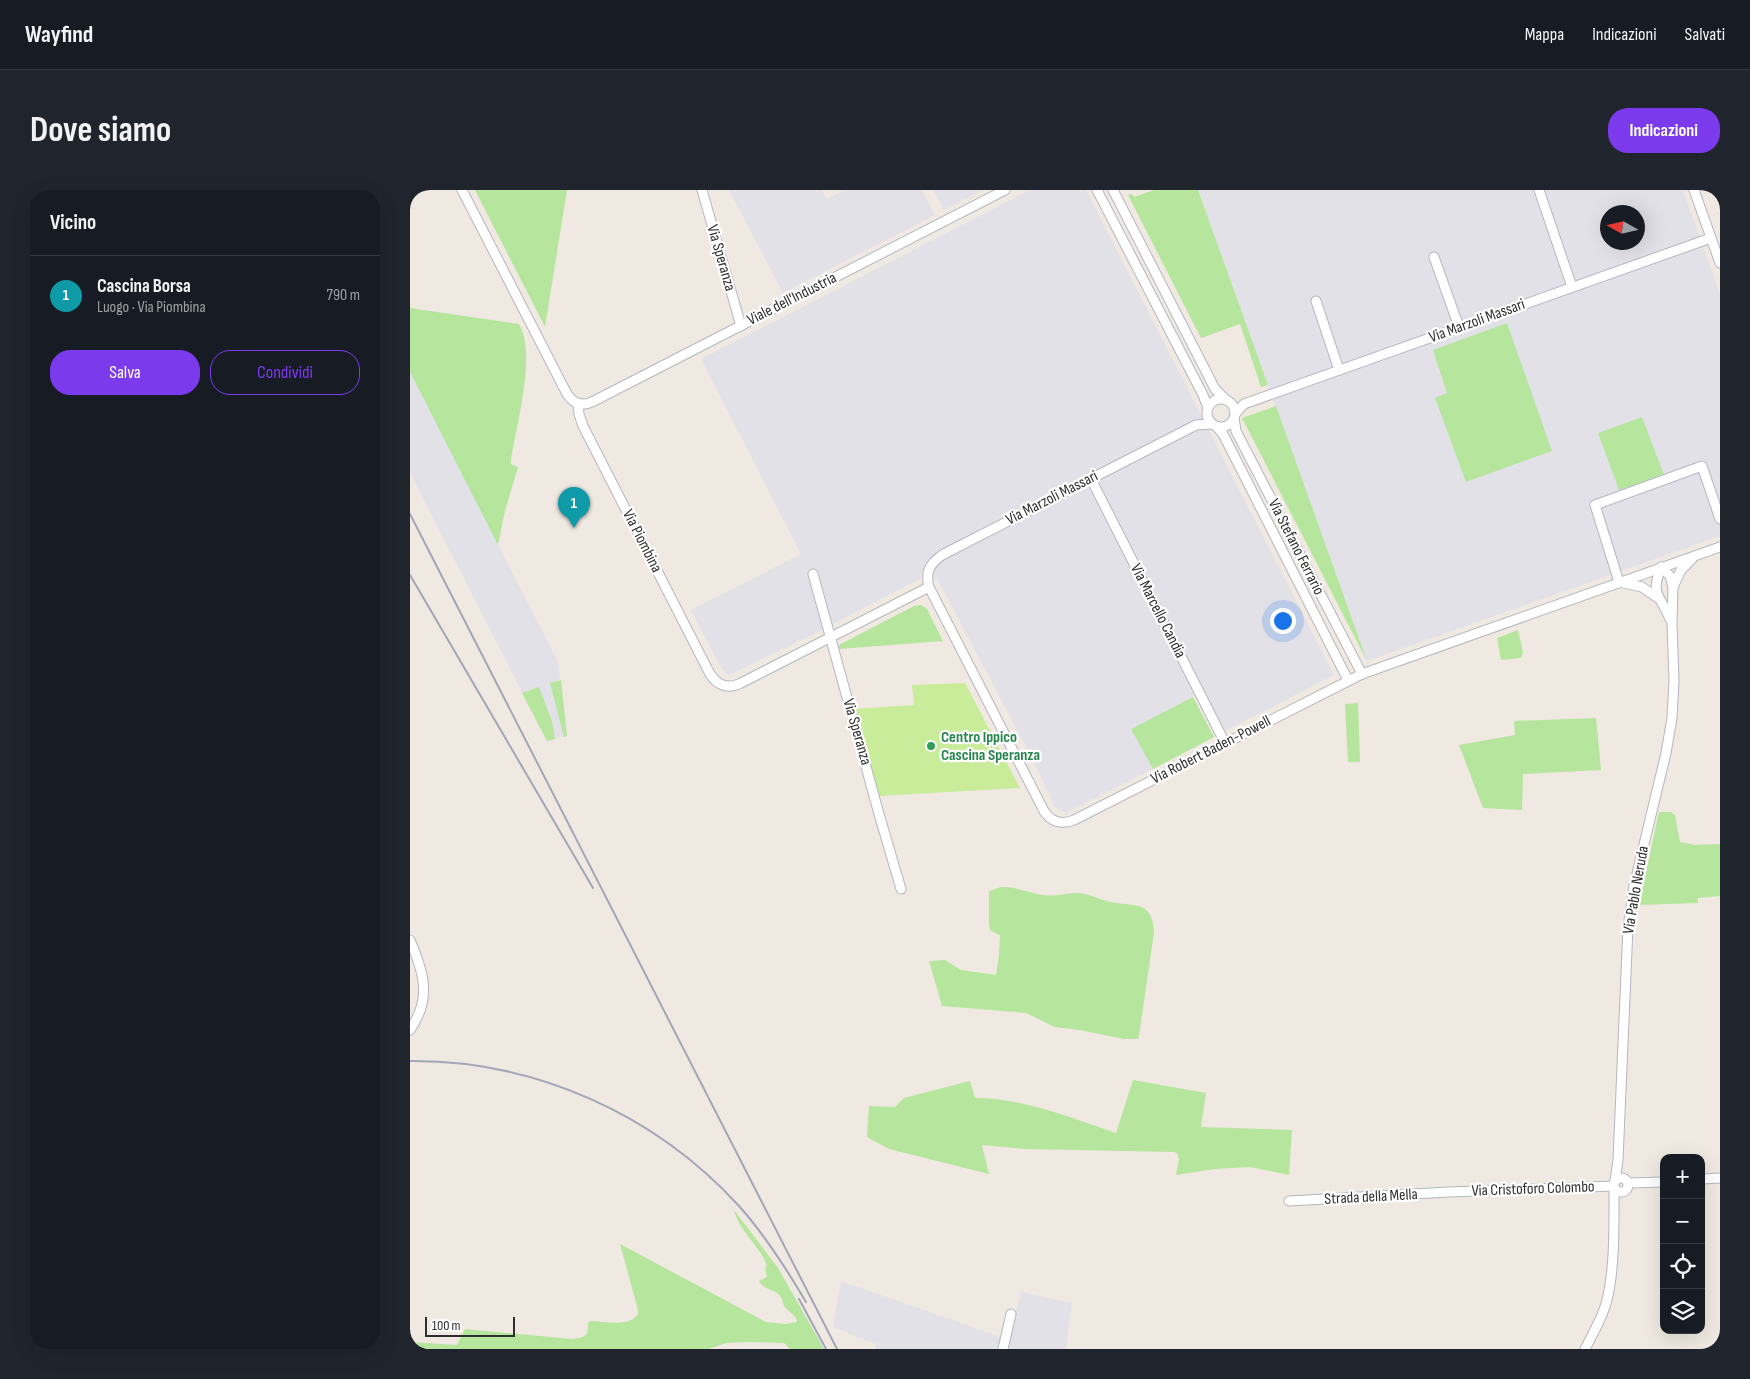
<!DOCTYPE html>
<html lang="it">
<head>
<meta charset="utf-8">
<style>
	body { margin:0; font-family:"Sofia Sans Condensed",sans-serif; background:#20242c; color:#f1f3f6 }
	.controls { position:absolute; right:15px; bottom:15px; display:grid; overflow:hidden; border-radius:10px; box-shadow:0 5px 20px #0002 }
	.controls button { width:45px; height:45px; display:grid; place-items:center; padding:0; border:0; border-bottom:1px solid #363941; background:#171b24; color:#f1f3f6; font:25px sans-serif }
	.compass { position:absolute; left:1190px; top:15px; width:45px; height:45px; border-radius:50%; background:#171b24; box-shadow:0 5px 20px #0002; rotate:278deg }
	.scale { position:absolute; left:15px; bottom:12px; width:90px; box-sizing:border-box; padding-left:5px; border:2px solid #2e2e2e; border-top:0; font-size:14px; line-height:18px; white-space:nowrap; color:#2e2e2e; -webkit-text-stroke:4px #fff; paint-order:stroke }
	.you { position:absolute; left:872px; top:430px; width:18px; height:18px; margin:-12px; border:4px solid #fff; border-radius:50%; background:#1a73e8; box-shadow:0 0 0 8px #1a73e833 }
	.badge { display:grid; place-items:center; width:32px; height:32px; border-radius:50%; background:#7c3aed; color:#fff; font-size:16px; font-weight:700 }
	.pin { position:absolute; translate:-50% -41px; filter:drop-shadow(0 1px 2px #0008) }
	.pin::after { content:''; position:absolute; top:26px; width:18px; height:15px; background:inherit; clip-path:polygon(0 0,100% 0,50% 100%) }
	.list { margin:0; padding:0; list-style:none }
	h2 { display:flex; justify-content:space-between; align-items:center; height:65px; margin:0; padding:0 20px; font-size:21px }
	h2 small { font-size:16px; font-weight:400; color:#9ea1a6 }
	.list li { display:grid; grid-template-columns:32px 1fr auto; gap:15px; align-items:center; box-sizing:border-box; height:80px; padding:0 20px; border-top:1px solid #363941 }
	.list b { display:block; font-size:19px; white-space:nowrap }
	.list p { margin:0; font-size:16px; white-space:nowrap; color:#9ea1a6 }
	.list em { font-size:16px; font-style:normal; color:#9ea1a6 }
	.actions { display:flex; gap:10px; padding:15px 20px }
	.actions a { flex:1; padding:11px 0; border:1px solid #7c3aed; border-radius:20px; text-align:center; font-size:18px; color:#7c3aed }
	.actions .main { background:#7c3aed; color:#fff }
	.icon { flex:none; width:28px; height:28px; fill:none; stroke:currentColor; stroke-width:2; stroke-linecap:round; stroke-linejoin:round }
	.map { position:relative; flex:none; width:1310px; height:1159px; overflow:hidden; border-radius:20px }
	header { display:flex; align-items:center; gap:30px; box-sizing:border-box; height:70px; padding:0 25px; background:#171b24; border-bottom:1px solid #363941 }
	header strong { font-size:24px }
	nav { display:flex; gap:28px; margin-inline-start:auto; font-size:18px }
	.intro { display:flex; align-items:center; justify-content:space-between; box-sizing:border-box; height:120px; padding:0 30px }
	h1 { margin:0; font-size:35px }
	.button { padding:12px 22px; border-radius:20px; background:#7c3aed; color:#fff; font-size:18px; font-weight:700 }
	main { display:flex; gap:30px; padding:0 30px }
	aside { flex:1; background:#171b24; border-radius:20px; box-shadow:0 5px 20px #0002 }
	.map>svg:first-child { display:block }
	.industrial { fill:#e3e1e8; fill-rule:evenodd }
	.green { fill:#b6e59e }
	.pitch { fill:#c9ec9a }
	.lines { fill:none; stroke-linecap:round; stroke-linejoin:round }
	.minor-casing { stroke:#b4b7c1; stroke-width:11 }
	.minor { stroke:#fff; stroke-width:9 }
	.rail { stroke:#a3a6b8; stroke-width:2 }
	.leisure-dot { fill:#2e9e5b; stroke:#fff; stroke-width:2 }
	.labels { text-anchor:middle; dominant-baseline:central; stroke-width:4.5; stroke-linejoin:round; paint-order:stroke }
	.street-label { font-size:16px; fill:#2e2e2e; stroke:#fff }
	.leisure-label { font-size:16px; font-weight:bold; fill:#27864d; stroke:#fff; text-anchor:start }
</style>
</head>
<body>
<header>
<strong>Wayfind</strong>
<nav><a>Mappa</a><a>Indicazioni</a><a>Salvati</a></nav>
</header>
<div class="intro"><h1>Dove siamo</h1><a class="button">Indicazioni</a></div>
<main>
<aside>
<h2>Vicino<small></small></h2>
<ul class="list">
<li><span class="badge" style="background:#0f9aa8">1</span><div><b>Cascina Borsa</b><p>Luogo · Via Piombina</p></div><em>790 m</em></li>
</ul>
<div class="actions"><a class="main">Salva</a><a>Condividi</a></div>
</aside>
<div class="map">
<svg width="1310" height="1159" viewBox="0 0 1310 1159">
	<rect width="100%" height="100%" fill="#efe9e1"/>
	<g class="industrial">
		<path d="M319,0H412L417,9L434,0H512L525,25L373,103Z"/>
		<path d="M523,0H573L534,20Z"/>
		<path d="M620,0H676L924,485L815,541L794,501L722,539L743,579L656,623L649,621L644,615L624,572L528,390L511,388L408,442L322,484L318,485L311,478L281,420L391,364L291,169Z"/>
		<path d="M788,0H1273L1310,104V346L957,471ZM1198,22H1228V52H1198Z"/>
		<path d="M0,182L148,472L157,546L137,551L0,283Z"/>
		<path d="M431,1091L591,1147L588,1159H465L466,1154L423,1137Z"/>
		<path d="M611,1102L662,1113L656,1159H597Z"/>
	</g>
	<g class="green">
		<path d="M65,0H157L135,137Z"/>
		<path d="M744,0H788L858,195L851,197L830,134L791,148L718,5L722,4L724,7Z"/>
		<path d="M0,118L109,134C127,164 106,235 101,270V274L108,277L95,321L88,355L0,182Z"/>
		<path d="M1097,133L1142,261L1056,292L1025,208L1037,203L1023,160Z"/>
		<path d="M866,216L957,471L832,228Z"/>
		<path d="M1232,227L1254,285L1209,300L1188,243Z"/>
		<path d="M511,415L517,419L533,451L429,459V455L504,416Z"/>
		<path d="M1108,440L1113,462L1111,468L1091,470L1087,448Z"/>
		<path d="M151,490L157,546L154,547L140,493Z"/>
		<path d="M129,497L142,531L145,549L137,551L112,503Z"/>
		<path d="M783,507L804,547L743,579L721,539Z"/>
		<path d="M948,513L950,572H938L935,514Z"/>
		<path d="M1186,528L1191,580L1113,584L1112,620L1073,618L1049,555L1105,545L1104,531Z"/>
		<path d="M1249,622H1261L1265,625L1270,652L1285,655L1310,654V706L1288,708V713L1229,715Z"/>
		<path d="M591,697C605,696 619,703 633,705C645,707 656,703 667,703C678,703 690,710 701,712C725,717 743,710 744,743L729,846L728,849H714L670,840L645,837L616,823L532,816L519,771L535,770L551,780L586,785L589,765L590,745L581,741L579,736V701Z"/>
		<path d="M723,890L796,903L791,937L882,940L879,985L840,977L805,979L766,985L769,969L767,963L764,962L615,959L572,955L579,984L479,959L457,947L459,916L485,917L494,908L560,891L565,908C614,908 660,928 706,943Z"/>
		<path d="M324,1020L368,1078L414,1159H380L374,1153L341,1152L316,1153L299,1159H0V1152L47,1155L55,1139L162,1149C177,1147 178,1146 178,1133L180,1131C195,1131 219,1138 228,1124L227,1116L210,1054L356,1132L375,1134L387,1132L386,1128C383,1124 377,1120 374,1116C372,1112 373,1108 369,1105C363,1098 355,1101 349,1091L357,1087L355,1079L357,1075C349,1055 329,1041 324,1020Z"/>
	</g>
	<path class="pitch" d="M555,493L610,598L470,606L449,538L451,535L450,530L446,527L443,519L504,515L502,495Z"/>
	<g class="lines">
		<defs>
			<g id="minor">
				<path d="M52,0L157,204C163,213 171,217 182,212L595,0"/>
				<path d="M292,0L331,136"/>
				<path d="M687,0L793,205L798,218"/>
				<path d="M703,0L805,199L816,210"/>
				<path d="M1129,0L1162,97"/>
				<path d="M1284,0L1310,73"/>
				<path d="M1024,67L1049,137"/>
				<path d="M906,111L929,180"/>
				<circle cx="811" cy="223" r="14"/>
				<path d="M168,214L169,224L173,236L300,484C307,495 317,499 329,494L519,397"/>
				<path d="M825,224L834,214L1301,48"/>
				<path d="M824,228L826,241L952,484"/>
				<path d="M802,234L786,235L532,365C520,374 515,381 519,397L634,621C641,632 652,635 664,630L952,484L1310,357"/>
				<path d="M806,236L813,244L938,490"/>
				<path d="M681,289L815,553"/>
				<path d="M1251,377C1240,406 1250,404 1260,429"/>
				<path d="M1251,377L1260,386L1263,397"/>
				<path d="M403,384L469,624L491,699"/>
				<path d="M1209,392L1185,315L1292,276L1310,329"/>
				<path d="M1209,392L1232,397L1248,408"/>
				<path d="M0,750C14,783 22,808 0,840"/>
				<circle cx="1211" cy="995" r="7"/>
				<path d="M1291,989L1310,988"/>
				<path d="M1205,991L1208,970L1218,737L1224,696L1256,563L1262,528L1264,490L1262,434L1263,397L1271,380L1282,369"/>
				<path d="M1218,993L1254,992"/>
				<path d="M879,1011L1039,1002L1204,996"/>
				<path d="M593,1159L601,1124"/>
				<path d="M1175,1159C1183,1143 1193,1127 1197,1110C1205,1078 1204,1031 1204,998"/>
			</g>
		</defs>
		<use href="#minor" class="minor-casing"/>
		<use href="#minor" class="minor"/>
		<g class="rail">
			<path d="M0,324L427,1159"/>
			<path d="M0,385L183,698"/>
			<path d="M0,871C125,870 245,924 329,1016C355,1045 376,1078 396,1112"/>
			<path d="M389,1109L416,1159"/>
		</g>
	</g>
	<circle class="leisure-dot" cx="521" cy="556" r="5"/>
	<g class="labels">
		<g class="street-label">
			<text transform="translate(311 68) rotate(74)">Via Speranza</text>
			<text transform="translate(382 109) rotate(-27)">Viale dell'Industria</text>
			<text transform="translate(1067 131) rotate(-20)">Via Marzoli Massari</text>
			<text transform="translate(642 308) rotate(-27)">Via Marzoli Massari</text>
			<text transform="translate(232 351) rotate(63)">Via Piombina</text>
			<text transform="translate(886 357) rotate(63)">Via Stefano Ferrario</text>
			<text transform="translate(748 421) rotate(63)">Via Marcello Candia</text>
			<text transform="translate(447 542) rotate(74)">Via Speranza</text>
			<text transform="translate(801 560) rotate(-27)">Via Robert Baden-Powell</text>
			<text transform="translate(1226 700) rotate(-80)">Via Pablo Neruda</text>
			<text transform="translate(1123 999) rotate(-2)">Via Cristoforo Colombo</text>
			<text transform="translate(961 1007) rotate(-3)">Strada della Mella</text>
		</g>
		<g class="leisure-label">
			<text x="531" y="547">Centro Ippico<tspan x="531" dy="18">Cascina Speranza</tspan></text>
		</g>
	</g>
</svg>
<div class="controls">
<button>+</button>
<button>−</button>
<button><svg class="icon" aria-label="locate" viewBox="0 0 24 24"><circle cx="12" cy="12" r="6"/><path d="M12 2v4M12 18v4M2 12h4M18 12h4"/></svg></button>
<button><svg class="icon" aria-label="layers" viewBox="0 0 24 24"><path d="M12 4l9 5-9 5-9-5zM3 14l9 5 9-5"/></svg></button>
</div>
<svg class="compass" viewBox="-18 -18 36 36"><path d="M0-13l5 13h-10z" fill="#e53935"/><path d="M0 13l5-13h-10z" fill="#9ea1a6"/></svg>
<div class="scale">100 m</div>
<div class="you"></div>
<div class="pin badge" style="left:164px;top:338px;background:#0f9aa8">1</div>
</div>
</main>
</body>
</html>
